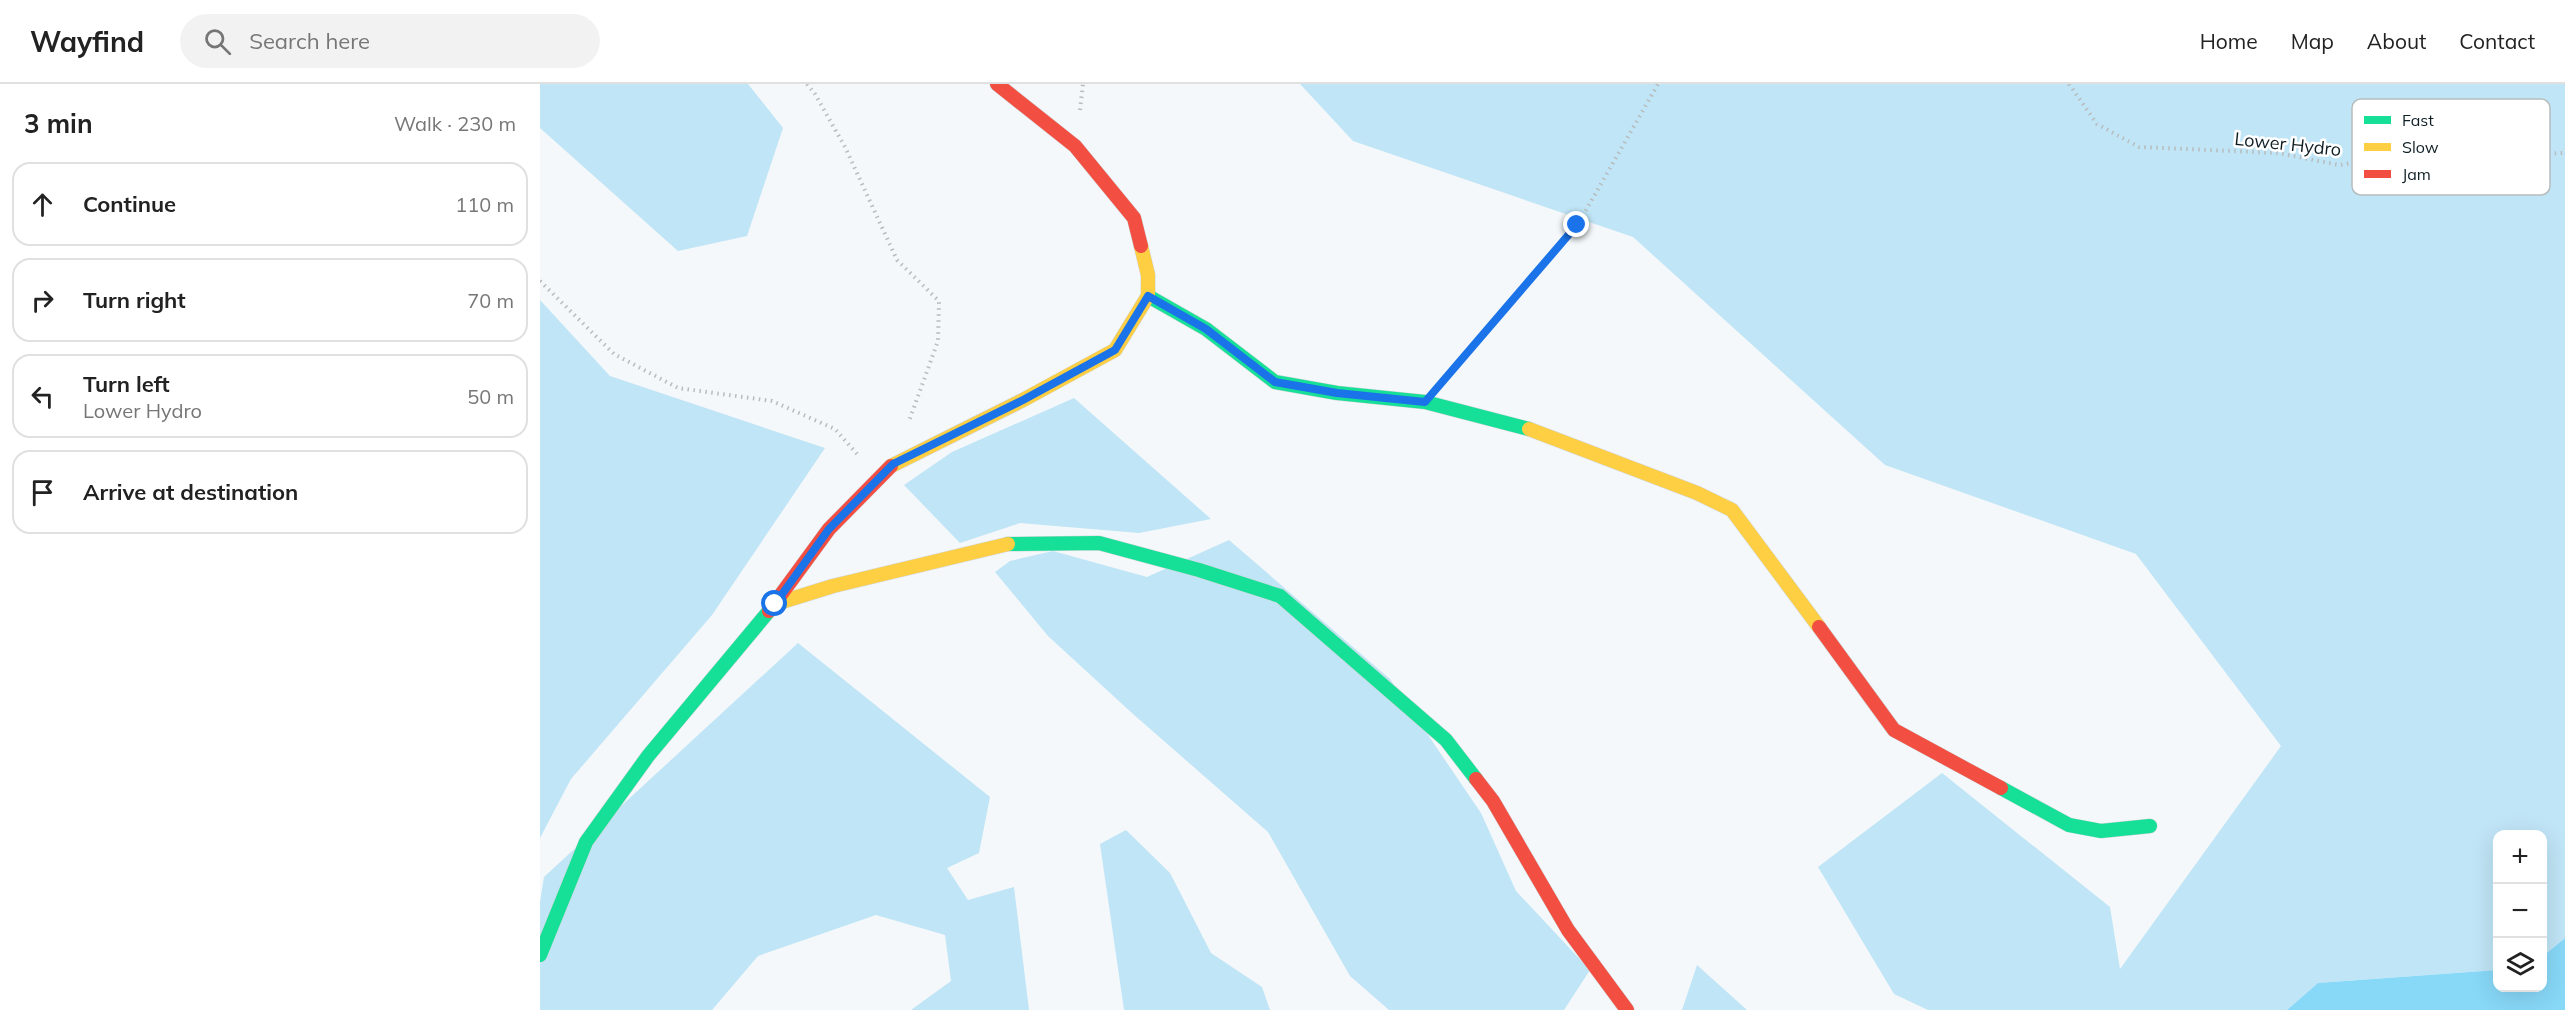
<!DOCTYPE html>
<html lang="en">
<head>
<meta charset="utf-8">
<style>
	body { margin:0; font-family:Mulish,sans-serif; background:#f2f2f2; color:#222 }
	.controls { position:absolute; right:18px; bottom:18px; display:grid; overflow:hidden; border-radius:12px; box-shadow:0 6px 24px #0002 }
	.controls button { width:54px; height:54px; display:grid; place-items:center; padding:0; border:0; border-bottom:2px solid #e0e0e0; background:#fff; color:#222; font:30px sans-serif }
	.stop { position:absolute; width:18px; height:18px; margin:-14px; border:4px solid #1a73e8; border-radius:50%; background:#fff }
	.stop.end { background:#1a73e8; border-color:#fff; box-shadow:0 2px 6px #0008 }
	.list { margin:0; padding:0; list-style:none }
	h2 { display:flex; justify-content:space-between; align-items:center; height:78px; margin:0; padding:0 24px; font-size:26px }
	h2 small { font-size:20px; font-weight:400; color:#767676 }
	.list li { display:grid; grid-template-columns:39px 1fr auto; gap:18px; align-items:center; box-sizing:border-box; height:84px; margin:0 12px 12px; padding:0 12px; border:2px solid #e0e0e0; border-radius:18px }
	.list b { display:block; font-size:22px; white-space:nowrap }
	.list p { margin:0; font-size:20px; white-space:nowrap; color:#767676 }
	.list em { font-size:20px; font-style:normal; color:#767676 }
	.icon { flex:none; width:33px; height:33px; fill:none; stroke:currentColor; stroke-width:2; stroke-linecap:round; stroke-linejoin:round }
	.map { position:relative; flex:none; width:2025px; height:926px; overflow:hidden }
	header { display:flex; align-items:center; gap:36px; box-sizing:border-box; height:84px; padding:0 30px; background:#fff; border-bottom:2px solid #e0e0e0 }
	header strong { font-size:28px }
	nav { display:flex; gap:33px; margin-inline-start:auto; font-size:21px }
	.search { width:420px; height:54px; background:#f2f2f2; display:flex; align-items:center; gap:15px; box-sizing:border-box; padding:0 21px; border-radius:33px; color:#767676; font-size:22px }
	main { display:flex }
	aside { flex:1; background:#fff }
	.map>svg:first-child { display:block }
	.green { fill:#c0e5f6 }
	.water { fill:#88d8f8 }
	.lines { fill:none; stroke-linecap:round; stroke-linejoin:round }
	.fast-casing { stroke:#d0d5d7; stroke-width:15 }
	.slow-casing { stroke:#d0d5d7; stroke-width:15 }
	.jam-casing { stroke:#d0d5d7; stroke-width:15 }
	.path { stroke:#b7bcbe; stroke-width:4; stroke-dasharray:1.5 4.5; stroke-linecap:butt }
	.fast { stroke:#16e098; stroke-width:14 }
	.slow { stroke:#ffcf43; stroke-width:14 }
	.jam { stroke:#f24e42; stroke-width:14 }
	.route { stroke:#1a73e8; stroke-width:8 }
	.labels { text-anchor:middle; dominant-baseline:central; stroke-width:5; stroke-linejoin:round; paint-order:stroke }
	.street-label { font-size:18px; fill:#0f1f25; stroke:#fff }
	.key { fill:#fff; stroke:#b7bcbe; stroke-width:1.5 }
	.key-label { font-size:16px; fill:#0f1f25 }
</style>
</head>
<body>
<header>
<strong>Wayfind</strong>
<div class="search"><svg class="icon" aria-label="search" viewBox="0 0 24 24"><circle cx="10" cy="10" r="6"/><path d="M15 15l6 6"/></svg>Search here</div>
<nav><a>Home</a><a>Map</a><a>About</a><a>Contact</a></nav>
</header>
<main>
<aside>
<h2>3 min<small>Walk · 230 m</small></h2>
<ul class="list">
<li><svg class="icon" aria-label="ahead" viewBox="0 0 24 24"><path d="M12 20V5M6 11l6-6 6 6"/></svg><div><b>Continue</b></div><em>110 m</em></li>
<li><svg class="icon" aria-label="right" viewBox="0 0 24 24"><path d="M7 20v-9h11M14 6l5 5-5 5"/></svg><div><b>Turn right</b></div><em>70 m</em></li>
<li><svg class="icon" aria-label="left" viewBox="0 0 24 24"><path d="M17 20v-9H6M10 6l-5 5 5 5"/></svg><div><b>Turn left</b><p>Lower Hydro</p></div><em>50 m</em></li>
<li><svg class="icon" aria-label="arrive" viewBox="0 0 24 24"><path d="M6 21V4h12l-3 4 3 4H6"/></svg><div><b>Arrive at destination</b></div></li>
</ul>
</aside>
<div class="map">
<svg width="2025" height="926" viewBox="0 0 2025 926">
	<rect width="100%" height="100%" fill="#f4f8fa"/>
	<g class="green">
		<path d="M0,0H208L243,44L207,152L138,167L0,44Z"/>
		<path d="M760,0H2025V854L2003,872L2002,750H1958L1957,886L1778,899L1747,926H1388L1354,910L1278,783L1402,689L1570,823L1580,885L1741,662L1596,470L1345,381L1093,153L813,57Z"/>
		<path d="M0,216L70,292L285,364L172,531L31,695L0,754Z"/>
		<path d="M534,314L671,435L599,449L480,439L420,459L364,401L412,368Z"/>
		<path d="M689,456L850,595L941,729L976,807L1050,886L1024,926H849L810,892L728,748L593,630L508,552L455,488L470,477L513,467L607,493Z"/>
		<path d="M258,559L450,713L439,769L407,784L428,816L474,803L489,926H371L411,897L405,851L336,831L218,872L172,926H0V818L4,793Z"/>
		<path d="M586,746L630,789L671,869L722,903L730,926H584L560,760Z"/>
		<path d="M1157,881L1207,926H1142Z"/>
	</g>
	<path class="water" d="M2025,854V926H1747L1778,899L1957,886L1958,904H2002L2003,872Z"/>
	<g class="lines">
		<defs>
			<g id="fast">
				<path d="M608,212L666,245L735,298L797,309L885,318L989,345"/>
				<path d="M468,460L559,459L659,486L740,512L906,656L936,695"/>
				<path d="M1461,704L1529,741L1561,747L1610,742"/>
				<path d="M0,871L46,758L108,672L229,527"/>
			</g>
			<g id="slow">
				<path d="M989,345L1157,409L1192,426L1279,543"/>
				<path d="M351,382L483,316L575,266L608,212V191L601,162"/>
				<path d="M235,520L293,502L468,460"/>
			</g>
			<g id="jam">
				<path d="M457,0L535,62L594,134L601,162"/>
				<path d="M229,527L289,445L351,382"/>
				<path d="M1279,543L1354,646L1461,704"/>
				<path d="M936,695L953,717L1028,846L1087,926"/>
			</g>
		</defs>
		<use href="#fast" class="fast-casing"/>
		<use href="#slow" class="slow-casing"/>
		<use href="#jam" class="jam-casing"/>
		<g class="path">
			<path d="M267,0L275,10L305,63L357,176L399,217L398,257L369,337"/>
			<path d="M1529,0L1557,40L1599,63L1738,69L1799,81L1919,61L1985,70L2025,69"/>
			<path d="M540,26L543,0"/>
			<path d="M0,197L74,270L138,304L232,317L295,345L318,371"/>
			<path d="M907,292L1037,142L1118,0"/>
		</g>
		<use href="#fast" class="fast"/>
		<use href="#slow" class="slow"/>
		<use href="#jam" class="jam"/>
	</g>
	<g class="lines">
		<path class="route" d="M235,520L289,445L353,380L483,316L575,266L608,212L666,245L735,298L797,309L885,318L1037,141"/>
	</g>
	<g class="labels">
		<g class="street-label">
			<text transform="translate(1748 60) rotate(6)">Lower Hydro</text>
		</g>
	</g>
	<rect x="1812" y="15" width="198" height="96" rx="9" class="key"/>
	<rect x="1824" y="32" width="27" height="8" fill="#16e098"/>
	<rect x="1824" y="59" width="27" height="8" fill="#ffcf43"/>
	<rect x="1824" y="86" width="27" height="8" fill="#f24e42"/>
	<g class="key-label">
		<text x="1862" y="42">Fast</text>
		<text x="1862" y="69">Slow</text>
		<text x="1862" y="96">Jam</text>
	</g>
</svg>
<div class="controls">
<button>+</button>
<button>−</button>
<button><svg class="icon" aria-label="layers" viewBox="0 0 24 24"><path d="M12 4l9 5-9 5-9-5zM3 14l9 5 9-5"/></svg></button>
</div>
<div class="stop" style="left:235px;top:520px"></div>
<div class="stop end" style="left:1037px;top:141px"></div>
</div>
</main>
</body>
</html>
